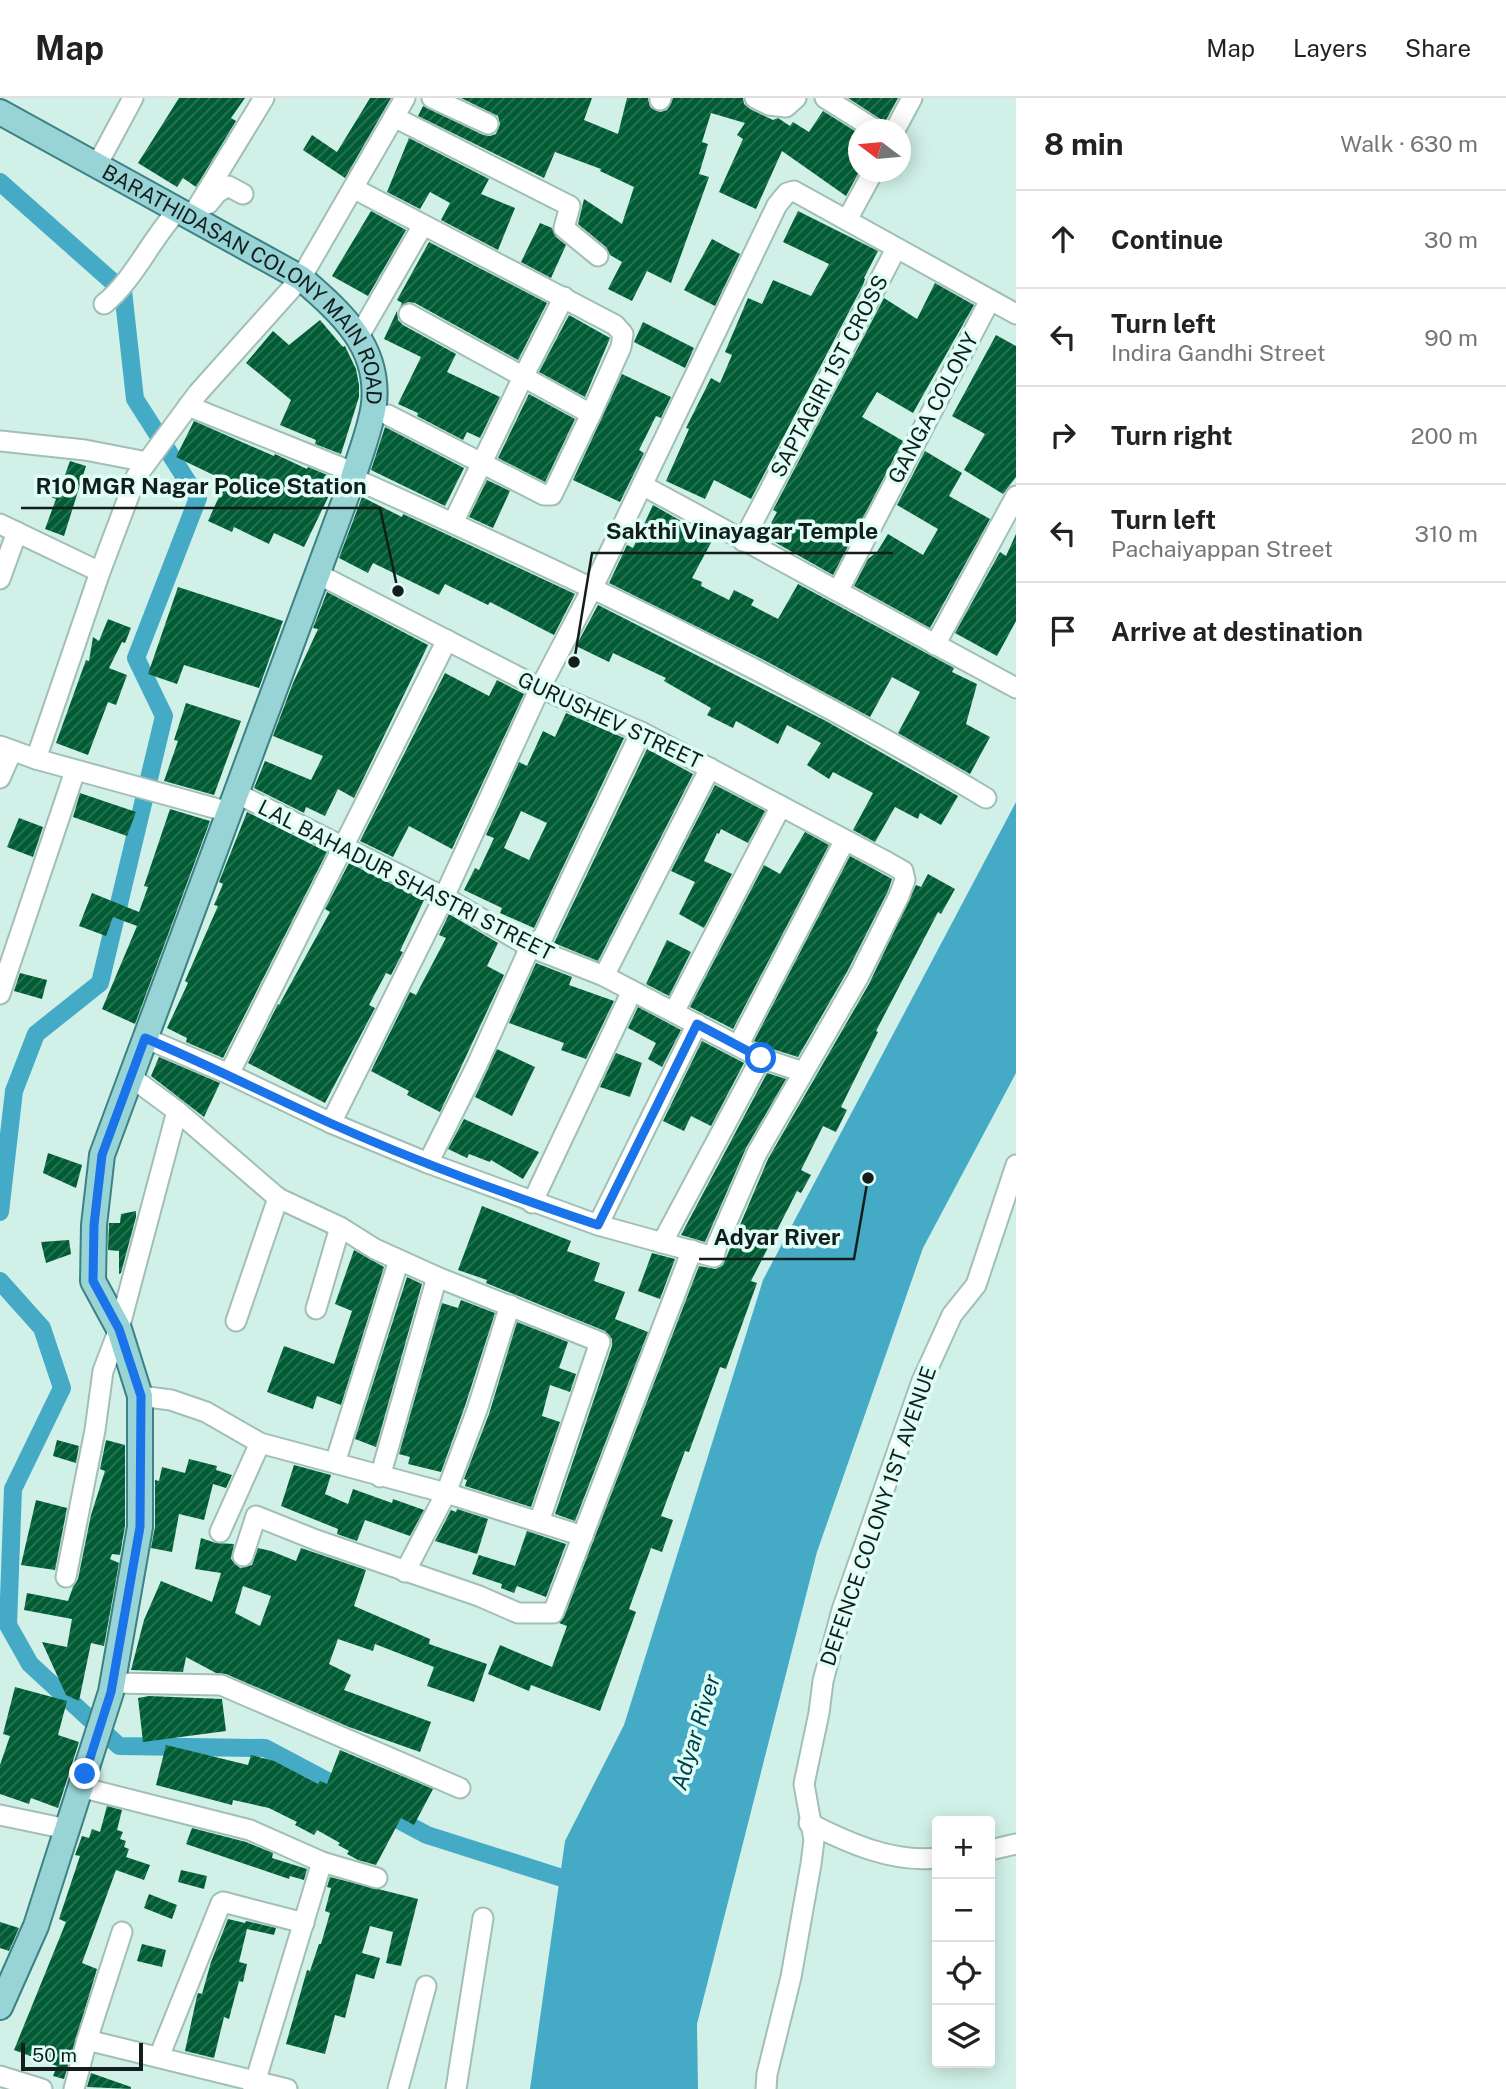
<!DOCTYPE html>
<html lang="en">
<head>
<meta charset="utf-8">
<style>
	body { margin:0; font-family:"Public Sans",sans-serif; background:#f6f6f6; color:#222 }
	.controls { position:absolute; right:21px; bottom:21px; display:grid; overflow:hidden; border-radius:7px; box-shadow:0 4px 18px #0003 }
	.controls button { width:63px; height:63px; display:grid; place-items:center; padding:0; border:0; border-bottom:2px solid #e0e0e0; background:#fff; color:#222; font:35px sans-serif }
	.compass { position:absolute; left:848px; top:21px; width:63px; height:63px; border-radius:50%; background:#fff; box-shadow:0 4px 18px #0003; rotate:286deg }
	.scale { position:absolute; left:21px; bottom:18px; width:122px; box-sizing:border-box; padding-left:7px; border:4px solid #131e1c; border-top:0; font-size:19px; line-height:24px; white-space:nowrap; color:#131e1c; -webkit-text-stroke:5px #dffef5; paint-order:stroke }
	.stop { position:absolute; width:21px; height:21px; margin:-16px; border:5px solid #1a73e8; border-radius:50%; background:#fff }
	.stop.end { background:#1a73e8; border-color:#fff; box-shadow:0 2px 7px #0008 }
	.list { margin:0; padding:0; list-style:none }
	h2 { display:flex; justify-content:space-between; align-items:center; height:91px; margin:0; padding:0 28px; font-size:30px }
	h2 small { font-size:23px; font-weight:400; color:#767676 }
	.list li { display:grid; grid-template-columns:46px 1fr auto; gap:21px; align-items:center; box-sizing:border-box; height:98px; padding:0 28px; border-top:2px solid #e0e0e0 }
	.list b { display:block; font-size:26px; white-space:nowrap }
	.list p { margin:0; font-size:23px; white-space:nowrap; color:#767676 }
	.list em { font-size:23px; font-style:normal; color:#767676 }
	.icon { flex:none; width:38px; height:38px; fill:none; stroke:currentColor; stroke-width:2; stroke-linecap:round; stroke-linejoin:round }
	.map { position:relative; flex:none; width:1016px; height:1991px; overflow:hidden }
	header { display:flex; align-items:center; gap:42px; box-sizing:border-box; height:98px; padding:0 35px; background:#fff; border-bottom:2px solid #e0e0e0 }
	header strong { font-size:33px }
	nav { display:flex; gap:38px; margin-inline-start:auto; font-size:24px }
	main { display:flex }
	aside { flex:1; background:#fff }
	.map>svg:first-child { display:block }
	.water { fill:#44aac6 }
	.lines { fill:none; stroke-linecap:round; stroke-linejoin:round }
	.canal { stroke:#44aac6; stroke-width:18 }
	.building { fill:url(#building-hatch); fill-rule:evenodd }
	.minor-casing { stroke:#a1bfb6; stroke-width:23 }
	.major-casing { stroke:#3d8183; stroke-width:28 }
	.minor { stroke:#fff; stroke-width:19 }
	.major { stroke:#98d4d6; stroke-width:24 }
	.route { stroke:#1a73e8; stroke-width:9 }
	.labels { text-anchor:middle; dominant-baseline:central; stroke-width:7; stroke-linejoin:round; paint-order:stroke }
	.street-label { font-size:21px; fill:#131e1c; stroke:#dffef5 }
	.water-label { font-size:23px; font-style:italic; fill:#00404e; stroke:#dffef5 }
	.leader { fill:none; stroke:#131e1c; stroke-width:2.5 }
	.callout-dot { fill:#131e1c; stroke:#dffef5; stroke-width:2.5 }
	.callout-label { font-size:23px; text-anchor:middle; font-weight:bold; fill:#131e1c; stroke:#dffef5; stroke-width:7; stroke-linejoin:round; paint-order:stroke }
</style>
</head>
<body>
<header>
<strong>Map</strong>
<nav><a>Map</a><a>Layers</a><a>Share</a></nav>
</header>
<main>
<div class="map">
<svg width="1016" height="1991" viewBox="0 0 1016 1991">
	<defs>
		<pattern id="building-hatch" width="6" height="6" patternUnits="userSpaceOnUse" patternTransform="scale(1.75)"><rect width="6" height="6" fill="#005c34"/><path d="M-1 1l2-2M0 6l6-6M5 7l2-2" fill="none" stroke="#2e7456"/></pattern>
	</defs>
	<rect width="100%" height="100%" fill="#d1f1e8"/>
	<path class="water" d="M1016,704V975L923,1150L817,1454L697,1926L698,1991H530L565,1743L624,1627L763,1182Z"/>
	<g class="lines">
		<g class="canal">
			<path d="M0,84L123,193L135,301L198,400L136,560L164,618L100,885L36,936L14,993L0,1114"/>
			<path d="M0,1183L42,1230L62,1290L13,1391L8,1527L30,1566L119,1648L265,1650L348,1694"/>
			<path d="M378,1711L427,1737L581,1786"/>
		</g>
	</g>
	<g class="building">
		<path d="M179,0H245L231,20L236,23L196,89L183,80L177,89L138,65Z"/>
		<path d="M370,0H391L345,80L303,52L312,37L337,54Z"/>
		<path d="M461,0H592L584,22L618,36L627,0H648L650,9L660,14L667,12L673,0H743L744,6L750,11L773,22L778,20L790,28L793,24L809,34L823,13L858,35L859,74L846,98L782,53L756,111L719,94L743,41L737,37L745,25L711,15L702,44L708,46L699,76L709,79L671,185L647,173L632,203L608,191L622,164L610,157L606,149L578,126L584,101L622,126L634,89L600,73L601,71L555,54L544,80L418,18L423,8L483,37L490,38L496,36L500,26L498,18Z"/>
		<path d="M848,0H898L885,24Z"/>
		<path d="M409,40L489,81L481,96L515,110L498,152L441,122L450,105L430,94L420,111L387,94Z"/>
		<path d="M371,113L406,132L368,198L332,178Z"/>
		<path d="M798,113L878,153L864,180L865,181L863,187L751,401L714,382L705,401L666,383L689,331L686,330L711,280L720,285L732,257L725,254L748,200L762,206L773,182L811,198L829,166L783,144Z"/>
		<path d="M540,125L552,130L556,139L566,147L551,180L521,164Z"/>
		<path d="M712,141L740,156L715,208L684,192Z"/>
		<path d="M429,144L547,205L518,262L415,205L408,204L400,209L402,205L397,202Z"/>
		<path d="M935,185L974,207L913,315L877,294L862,319L903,343L833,477L764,438L777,414L773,412L884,200L917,221Z"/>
		<path d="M397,213L398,222L403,227L456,256L447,274L500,299L480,340L467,334L463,342L417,318L418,315L398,306L421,259L384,241Z"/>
		<path d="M569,217L610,240L585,299L539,274Z"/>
		<path d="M320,222L343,249L345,248L356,271L359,287V299L341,356L315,346L316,342L280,327L291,302L246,265L273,233L289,247Z"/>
		<path d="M643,224L694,250L685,270L634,244Z"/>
		<path d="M996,237L1016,248V379L1003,396L964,372L985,336L952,318Z"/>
		<path d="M622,276L671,299L661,320L656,318L639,352L644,355L620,404L573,382Z"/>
		<path d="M529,296L575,321L545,384L498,360Z"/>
		<path d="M194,323L274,358L275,356L307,371L308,369L337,381L304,449L274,435L269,446L234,429L232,434L208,423L226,383L176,359Z"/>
		<path d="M385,329L464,370L445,408L371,372Z"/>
		<path d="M925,353L962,375L949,398L990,421L930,530L854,488L868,461L877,454L888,436L923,457L938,431L897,407Z"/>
		<path d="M70,363L86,368L64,438L45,431L56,401L38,394L42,382L61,388Z"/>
		<path d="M487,382L510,393L493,430L469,419Z"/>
		<path d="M362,399L402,419L403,416L575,496L554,537L490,504L488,507L445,486L439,497L373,465L368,475L339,460Z"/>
		<path d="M653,407L713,441L692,480L702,484L701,488L729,502L734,492L754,502L751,507L778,521L798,486L954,570L952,574L977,586L966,626L990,639L970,676L898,635L920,594L892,579L870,619L760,560L609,485L627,447L633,450Z"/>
		<path d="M1016,436V523L997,558L955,535L1000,454L1006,458Z"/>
		<path d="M178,489L283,523L259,590L184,567L177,586L148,576Z"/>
		<path d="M327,494L428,547L354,700L338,691L325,718L306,709L304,715L254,690L265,663L311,682L323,658L273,638L293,585L318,531L313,530Z"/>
		<path d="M598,507L826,623L958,698L941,727L920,715L918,721L895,709L875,744L853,732L873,695L833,674L829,681L807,667L821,645L787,627L778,646L736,623L733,630L707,617L711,610L664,583L666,580L613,555L609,564L576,548Z"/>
		<path d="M108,521L131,530L125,545L122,544L109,570L127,577L116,607L108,604L88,657L56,645L86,562L89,563L93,539L99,543Z"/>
		<path d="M445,575L489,598L497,582L524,596L452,751L409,728L393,759L360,743Z"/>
		<path d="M186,605L241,623L214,697L164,683L178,643L174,642Z"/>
		<path d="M566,615L624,640L534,830L500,815L502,810L464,792L475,770L479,772L494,740L486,737L519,664L527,668L543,633L555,639ZM521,713L547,725L529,762L504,750Z"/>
		<path d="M647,651L693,676L598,863L554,845Z"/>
		<path d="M715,687L765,713L748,745L721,731L719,736L717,735L704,763L732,776L704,830L679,816L695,784L671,773Z"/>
		<path d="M80,695L136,714L127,738L73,719Z"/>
		<path d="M170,711L210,723L135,926L102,911L137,828L113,819L106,838L79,828L92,795L139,814L148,789L144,788Z"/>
		<path d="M247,714L327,754L223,960L186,944L187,940L167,930L188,885L185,883L218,808L214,807L223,786L219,784Z"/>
		<path d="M19,720L43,729L33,759L7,749Z"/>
		<path d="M805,734L829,747L733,931L690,909L764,767L780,776Z"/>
		<path d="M850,758L892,781L888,793L847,874L798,959L766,949L754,943Z"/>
		<path d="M349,765L424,802L400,853L403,854L391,877L386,875L369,907L375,910L325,1005L248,965L278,906L279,907L330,814L325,811Z"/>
		<path d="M928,776L955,791L941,816L938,814L876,933L878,934L841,1009L847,1012L836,1034L823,1028L801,1072L811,1077L801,1095L797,1093L751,1183L757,1185L726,1271L720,1269L689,1354L685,1353L661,1418L673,1422L662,1454L651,1450L629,1511L636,1514L600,1613L531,1587L529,1593L488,1576L500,1547L552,1569L567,1528L559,1525L564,1519L699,1168L716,1171L723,1167L768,1061L869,886L916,787L921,789Z"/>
		<path d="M449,816L498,845L487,868L504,877L440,1014L407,997L409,993L371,973L410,894L416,897L446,840L439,837Z"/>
		<path d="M667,842L691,854L669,898L646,886Z"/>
		<path d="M536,865L572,879L569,887L614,903L586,961L561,952L564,945L509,925Z"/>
		<path d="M20,875L47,882L42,901L14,893Z"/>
		<path d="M638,909L681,932L662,969L648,961L656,945L628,930Z"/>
		<path d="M702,943L744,965L711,1028L691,1018L684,1033L663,1023Z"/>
		<path d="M497,951L535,969L512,1018L475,999Z"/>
		<path d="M616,955L642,965L630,999L600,989Z"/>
		<path d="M159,959L220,985L204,1019L151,978Z"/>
		<path d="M767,975L786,981L746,1050L705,1144L681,1137Z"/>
		<path d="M464,1021L539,1054L523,1081L491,1062L490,1064L469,1056L467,1060L448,1051Z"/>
		<path d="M48,1055L82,1067L76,1090L43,1075Z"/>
		<path d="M482,1108L571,1143L567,1153L600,1165L594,1183L625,1194L615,1221L648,1234L575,1423L555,1416L612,1248V1241L605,1233L486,1185L487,1182L458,1172Z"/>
		<path d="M136,1113V1119L121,1175L119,1176V1153L108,1152L109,1125H120L121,1116Z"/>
		<path d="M69,1142L71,1156L46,1165L41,1144Z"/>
		<path d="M354,1152L384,1169L341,1307L317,1298L313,1311L267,1294L284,1248L334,1266L352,1213L335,1206Z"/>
		<path d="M652,1155L675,1161L660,1201L638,1193Z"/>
		<path d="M407,1179L422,1186L376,1349L355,1341Z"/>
		<path d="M461,1202L495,1215L465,1308L441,1374L408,1366L410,1359L399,1356L442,1205L458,1210Z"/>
		<path d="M517,1224L568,1244L559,1270L576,1276L570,1294L550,1287L542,1318L560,1324L531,1409L465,1388L467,1382L464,1381L489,1316Z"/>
		<path d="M57,1342L79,1348L76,1365L53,1358Z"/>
		<path d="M106,1342L125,1347V1428L120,1457L112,1456L110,1461L119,1465L104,1548L91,1545L79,1603L66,1597L42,1544L67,1549L72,1521L24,1512L27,1495L68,1503L73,1489L78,1481L91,1417L105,1373L100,1371Z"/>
		<path d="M189,1361L217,1368L216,1372L232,1377L226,1390L213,1386L204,1422L179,1416L172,1454L151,1450L155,1429V1382L159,1383L162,1369L185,1375Z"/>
		<path d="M294,1367L331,1377L325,1396L348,1406L353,1391L392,1405L393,1401L424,1412L410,1438L365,1422L357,1443L337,1436L338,1431L281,1408Z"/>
		<path d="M36,1402L67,1410L55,1472L21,1467Z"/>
		<path d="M457,1411L488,1421L477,1456L435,1443L451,1412L456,1414Z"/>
		<path d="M527,1433L566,1446L546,1499L517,1488L514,1495L501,1490L502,1486L472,1476L479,1457L515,1468Z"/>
		<path d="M201,1440L216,1445L234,1446L231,1461L240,1470L252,1467L258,1450L271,1453L296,1463L301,1450L366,1472L354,1508L430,1541L429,1546L487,1566L474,1604L427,1588L434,1569L375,1546L373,1553L338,1541L329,1566L351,1577L344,1592L431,1624L420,1654L349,1629L226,1576L216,1575L186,1559L183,1574L131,1572L144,1522L161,1483L212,1504L221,1475L195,1471ZM243,1488L271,1498L260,1528L235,1515Z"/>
		<path d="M15,1589L67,1603L58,1637L79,1644L58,1710L31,1700L29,1706L0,1696V1667L10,1638L3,1636Z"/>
		<path d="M149,1598L222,1601L226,1633L143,1644L138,1600Z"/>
		<path d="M166,1647L248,1667L251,1657L274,1663L318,1686L320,1683L327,1686L340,1652L433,1691L414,1727L401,1720L376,1767L358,1762L347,1756L349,1753L338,1747L340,1745L317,1732L314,1737L295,1727L297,1724L269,1710L233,1702L232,1707L156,1687Z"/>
		<path d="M107,1708L122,1712L117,1732L123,1734L120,1741L126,1743L124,1749L129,1751L126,1759L150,1767L144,1782L116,1772L82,1865L97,1871L64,1981L53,1978L57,1968L14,1952L66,1824L59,1821L80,1758L75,1757L82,1738L89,1740L92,1731L100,1734Z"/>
		<path d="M192,1730L246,1744L273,1755L272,1760L307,1771L304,1782L290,1778L289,1781L186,1746Z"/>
		<path d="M181,1772L207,1778L204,1791L178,1784Z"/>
		<path d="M330,1779L418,1801L401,1868L386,1865L393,1834L370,1828L362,1855L380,1860L374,1881L356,1876L345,1920L335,1917L325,1956L286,1946L307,1872L310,1873L319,1846H321L330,1815L325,1813L331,1790L327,1789Z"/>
		<path d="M149,1796L177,1807L172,1821L144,1810Z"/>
		<path d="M228,1821L245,1825L246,1823L276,1830L274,1837L247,1831L239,1864L247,1866L243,1884L239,1883L229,1921L224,1919L214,1960L185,1953L197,1898L198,1895L202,1896L211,1864Z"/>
		<path d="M0,1824L19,1830L9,1853L0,1850Z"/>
		<path d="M142,1846L166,1852L162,1869L137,1863Z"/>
		<path d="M91,1975L131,1989V1991L87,1989Z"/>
	</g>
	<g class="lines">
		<defs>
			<g id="minor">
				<path d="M432,0L488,26"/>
				<path d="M755,0L769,7L786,9L796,0"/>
				<path d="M825,0L876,32"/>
				<path d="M660,2L661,0"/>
				<path d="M394,19L570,108L564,130L598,158"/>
				<path d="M895,32L912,0"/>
				<path d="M97,67L133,0"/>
				<path d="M353,90L615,227L623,236L621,249L591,316L552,397H544L388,317"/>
				<path d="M208,106L217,95L228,88L243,96"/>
				<path d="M192,118L264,0"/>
				<path d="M847,122L873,74"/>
				<path d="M104,206C135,181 151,140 179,111"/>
				<path d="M409,216L591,316"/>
				<path d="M359,238L423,127"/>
				<path d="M188,308L355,375"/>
				<path d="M0,343L85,352L147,364"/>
				<path d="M353,380C569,477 784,578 986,700"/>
				<path d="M642,387L1016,590"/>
				<path d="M453,425L523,279L564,199"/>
				<path d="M0,426L100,474"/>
				<path d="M743,443L896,151"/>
				<path d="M0,481L17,434"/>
				<path d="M838,493L990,202"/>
				<path d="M935,547L1016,398"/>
				<path d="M0,648L36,661L229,714"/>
				<path d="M36,661L100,474L136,379L198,295L301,180L405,0"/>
				<path d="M0,680L12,653"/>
				<path d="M236,695L444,799L530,849L604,878L761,960L803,974"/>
				<path d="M604,878L710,670"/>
				<path d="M0,896L75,673"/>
				<path d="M674,914L781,708"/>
				<path d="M145,940L229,976L331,1025L428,1065L598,1127L714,1159L717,1147L757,1055L858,880L899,798L905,782L903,773L887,764L641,634L540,590L316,475"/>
				<path d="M739,946L845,742"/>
				<path d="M229,976L447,542"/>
				<path d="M131,979L177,1013L278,1100L340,1129L375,1151L437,1179L600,1244L539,1424"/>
				<path d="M331,1025L444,799L540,590L593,489L777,107L787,95L794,93L1016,216"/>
				<path d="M428,1065L477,967L530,849L543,839L641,634"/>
				<path d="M532,1105L632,893"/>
				<path d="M598,1127L697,926"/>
				<path d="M662,1145L761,960"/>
				<path d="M316,1211L340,1129"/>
				<path d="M236,1223L278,1100"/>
				<path d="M140,1298L171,1302L206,1314L260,1345L446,1395L583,1438"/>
				<path d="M335,1365L399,1162"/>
				<path d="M380,1379L437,1179"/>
				<path d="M220,1434L260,1345"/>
				<path d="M243,1458L256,1418L316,1442L479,1498L518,1515H553L692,1152"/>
				<path d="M405,1474L446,1395L477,1312L510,1207"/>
				<path d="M66,1479L95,1332L103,1273L119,1231L177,1013"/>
				<path d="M113,1585L221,1587L460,1690"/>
				<path d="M80,1689L250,1732L322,1764L377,1780"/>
				<path d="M0,1717L67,1731"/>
				<path d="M809,1725C848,1745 893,1765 937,1760"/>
				<path d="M990,1752L1016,1746"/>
				<path d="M87,1942L287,1991"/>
				<path d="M159,1959L221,1805L223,1804L304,1825"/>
				<path d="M0,1978L42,1991"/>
				<path d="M74,1991L87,1942L122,1834"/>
				<path d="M253,1991L322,1764"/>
				<path d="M398,1991L426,1888"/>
				<path d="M456,1991L483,1820"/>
				<path d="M766,1991L767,1976L791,1879L811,1766L814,1742L804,1686L819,1615L823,1583L842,1512L922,1283L952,1217L976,1187L1016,1067"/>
			</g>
			<g id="major">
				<path id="s1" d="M0,14L301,180C341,215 380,248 374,306C371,330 360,356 353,380L102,1057L94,1127L93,1183L119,1231L140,1298V1429L111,1594L36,1828L0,1909"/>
			</g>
		</defs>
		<use href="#minor" class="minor-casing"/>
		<use href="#major" class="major-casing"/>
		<use href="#minor" class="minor"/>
		<use href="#major" class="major"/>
	</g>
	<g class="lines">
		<path class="route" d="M85,1676L111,1594L140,1429L141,1298L119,1231L93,1183L94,1127L102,1057L145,940C208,967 268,997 330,1025C417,1064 508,1097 598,1127L697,926L761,960"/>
	</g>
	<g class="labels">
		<g class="street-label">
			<text stroke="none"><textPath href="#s1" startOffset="308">BARATHIDASAN COLONY MAIN ROAD</textPath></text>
			<text transform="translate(829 278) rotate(-62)">SAPTAGIRI 1ST CROSS</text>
			<text transform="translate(933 310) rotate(-62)">GANGA COLONY</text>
			<text transform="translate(610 622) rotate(25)">GURUSHEV STREET</text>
			<text transform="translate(406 782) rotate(27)">LAL BAHADUR SHASTRI STREET</text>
			<text transform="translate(878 1418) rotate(-71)">DEFENCE COLONY 1ST AVENUE</text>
		</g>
		<g class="water-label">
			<text transform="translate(695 1634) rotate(-73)">Adyar River</text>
		</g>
	</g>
	<path class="leader" d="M398 493L380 410H21M574 564L592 455H893M868 1080L854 1161H699"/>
	<g class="callout-dot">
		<circle cx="398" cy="493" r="7"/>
		<circle cx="574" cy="564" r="7"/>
		<circle cx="868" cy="1080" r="7"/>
	</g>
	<g class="callout-label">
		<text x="201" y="396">R10 MGR Nagar Police Station</text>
		<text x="742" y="441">Sakthi Vinayagar Temple</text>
		<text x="777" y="1147">Adyar River</text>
	</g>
</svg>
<div class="controls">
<button>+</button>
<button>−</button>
<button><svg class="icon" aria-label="locate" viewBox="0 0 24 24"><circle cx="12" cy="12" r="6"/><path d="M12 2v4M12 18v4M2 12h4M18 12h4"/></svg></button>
<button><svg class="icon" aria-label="layers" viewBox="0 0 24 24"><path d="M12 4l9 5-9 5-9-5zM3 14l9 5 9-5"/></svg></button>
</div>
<svg class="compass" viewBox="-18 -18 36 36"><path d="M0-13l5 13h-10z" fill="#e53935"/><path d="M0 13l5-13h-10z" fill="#767676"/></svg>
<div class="scale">50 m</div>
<div class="stop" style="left:761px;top:960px"></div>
<div class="stop end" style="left:85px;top:1676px"></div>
</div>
<aside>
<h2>8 min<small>Walk · 630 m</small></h2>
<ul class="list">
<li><svg class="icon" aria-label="ahead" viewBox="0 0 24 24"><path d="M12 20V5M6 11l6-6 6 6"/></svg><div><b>Continue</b></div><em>30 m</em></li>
<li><svg class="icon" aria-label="left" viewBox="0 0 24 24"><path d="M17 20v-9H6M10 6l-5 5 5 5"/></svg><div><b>Turn left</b><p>Indira Gandhi Street</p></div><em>90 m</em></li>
<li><svg class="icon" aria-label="right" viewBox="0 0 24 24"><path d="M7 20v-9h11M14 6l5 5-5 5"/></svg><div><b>Turn right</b></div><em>200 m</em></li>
<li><svg class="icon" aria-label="left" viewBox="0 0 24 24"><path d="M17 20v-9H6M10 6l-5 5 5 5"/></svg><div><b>Turn left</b><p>Pachaiyappan Street</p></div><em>310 m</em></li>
<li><svg class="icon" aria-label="arrive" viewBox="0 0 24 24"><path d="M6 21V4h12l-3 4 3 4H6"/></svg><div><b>Arrive at destination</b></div></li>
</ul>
</aside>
</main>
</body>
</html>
